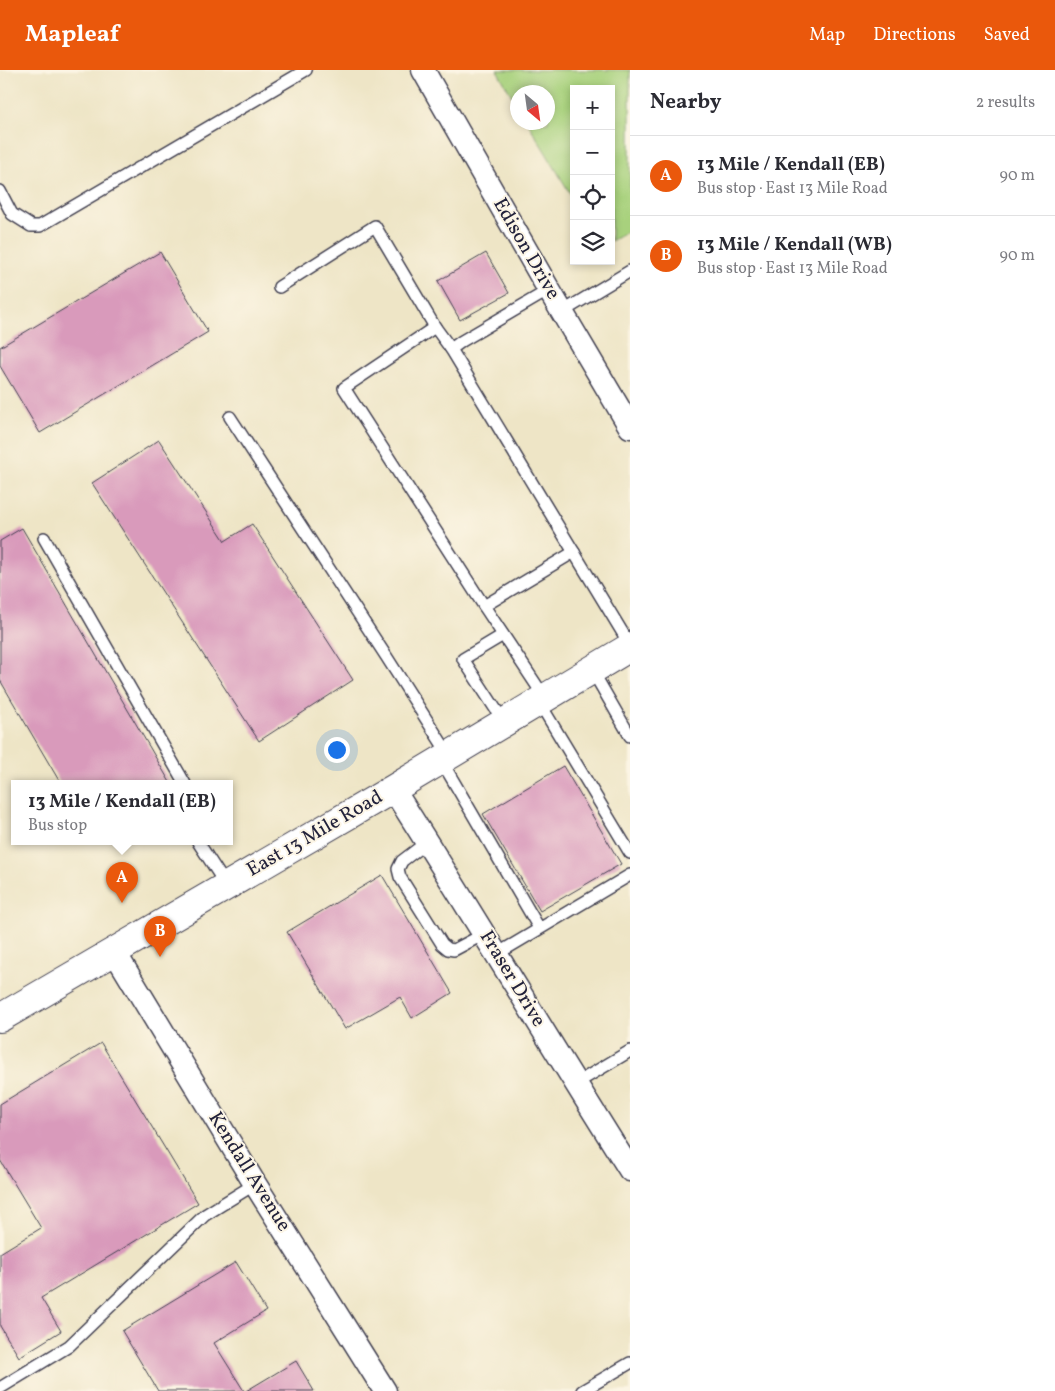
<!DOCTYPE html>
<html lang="en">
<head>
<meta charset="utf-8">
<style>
	body { margin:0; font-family:Vollkorn,serif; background:#f2f2f3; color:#2b2b33 }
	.controls { position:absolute; right:15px; top:15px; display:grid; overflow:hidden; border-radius:0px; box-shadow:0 2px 8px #0003 }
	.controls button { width:45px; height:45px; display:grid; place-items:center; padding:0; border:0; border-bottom:1px solid #e1e1e2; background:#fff; color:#2b2b33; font:25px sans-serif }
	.compass { position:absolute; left:510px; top:15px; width:45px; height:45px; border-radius:50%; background:#fff; box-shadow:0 2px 8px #0003; rotate:151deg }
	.you { position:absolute; left:336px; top:679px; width:18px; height:18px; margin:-12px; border:4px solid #fff; border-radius:50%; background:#1a73e8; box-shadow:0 0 0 8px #1a73e833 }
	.badge { display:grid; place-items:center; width:32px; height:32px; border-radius:50%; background:#ea580c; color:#fff; font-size:16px; font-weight:700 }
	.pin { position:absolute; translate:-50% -41px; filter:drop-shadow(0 1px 2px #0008) }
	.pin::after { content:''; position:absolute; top:26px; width:18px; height:15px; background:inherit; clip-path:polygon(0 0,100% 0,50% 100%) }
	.popup { position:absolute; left:11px; top:710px; width:222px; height:65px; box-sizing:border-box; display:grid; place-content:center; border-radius:0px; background:#fff; filter:drop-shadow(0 1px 4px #0005); font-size:16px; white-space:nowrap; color:#7c7c81 }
	.popup b { font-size:19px; color:#2b2b33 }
	.popup::after { content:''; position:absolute; left:50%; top:100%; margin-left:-10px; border:10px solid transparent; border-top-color:#fff }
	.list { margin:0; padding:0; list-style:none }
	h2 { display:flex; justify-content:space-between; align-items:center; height:65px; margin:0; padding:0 20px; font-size:21px }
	h2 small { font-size:16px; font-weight:400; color:#7c7c81 }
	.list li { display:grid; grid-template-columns:32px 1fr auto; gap:15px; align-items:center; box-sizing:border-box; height:80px; padding:0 20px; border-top:1px solid #e1e1e2 }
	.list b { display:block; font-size:19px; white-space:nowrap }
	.list p { margin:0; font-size:16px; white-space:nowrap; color:#7c7c81 }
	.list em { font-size:16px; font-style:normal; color:#7c7c81 }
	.icon { flex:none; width:28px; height:28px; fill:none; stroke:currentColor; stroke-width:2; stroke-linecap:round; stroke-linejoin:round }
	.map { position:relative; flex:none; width:630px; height:1321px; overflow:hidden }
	header { display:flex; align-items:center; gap:30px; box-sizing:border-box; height:70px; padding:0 25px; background:#ea580c; color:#fff }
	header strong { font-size:24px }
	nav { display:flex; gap:28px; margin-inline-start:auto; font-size:18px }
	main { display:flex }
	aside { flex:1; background:#fff }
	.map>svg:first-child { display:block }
	.green { fill:#a8d17d; stroke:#657a5c }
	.building { fill:#d99abb }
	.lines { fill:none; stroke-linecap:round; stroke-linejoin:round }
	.lane-casing { stroke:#413f50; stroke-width:14 }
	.street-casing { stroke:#413f50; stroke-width:25 }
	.secondary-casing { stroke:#413f50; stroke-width:30 }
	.lane { stroke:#fff; stroke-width:11 }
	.street { stroke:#fff; stroke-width:22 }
	.secondary { stroke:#fff; stroke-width:28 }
	.labels { text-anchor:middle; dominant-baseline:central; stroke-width:4; stroke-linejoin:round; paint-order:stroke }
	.street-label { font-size:20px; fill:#22223b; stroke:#fcf5e5 }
</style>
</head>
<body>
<header>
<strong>Mapleaf</strong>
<nav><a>Map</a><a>Directions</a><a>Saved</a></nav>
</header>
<main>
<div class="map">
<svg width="630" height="1321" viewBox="0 0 630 1321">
	<rect width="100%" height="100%" fill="#fcf5e5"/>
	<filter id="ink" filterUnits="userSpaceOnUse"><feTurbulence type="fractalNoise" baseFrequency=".02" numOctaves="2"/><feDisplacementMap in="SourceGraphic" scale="10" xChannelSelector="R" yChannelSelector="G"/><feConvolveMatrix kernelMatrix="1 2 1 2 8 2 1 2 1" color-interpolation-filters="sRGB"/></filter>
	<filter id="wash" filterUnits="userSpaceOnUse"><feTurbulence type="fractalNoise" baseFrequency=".0096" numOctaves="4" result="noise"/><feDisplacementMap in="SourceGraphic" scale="20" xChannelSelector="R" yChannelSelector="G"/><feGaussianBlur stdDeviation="1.12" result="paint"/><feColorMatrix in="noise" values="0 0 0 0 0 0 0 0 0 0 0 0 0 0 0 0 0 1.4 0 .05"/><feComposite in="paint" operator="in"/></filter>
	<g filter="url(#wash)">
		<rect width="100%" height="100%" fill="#eee5c6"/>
		<path class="green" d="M497,0H630V160L611,171V19H574V130L528,53L548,52V22H518L517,35Z"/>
		<g id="blocks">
			<g class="building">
				<path d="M160,182L208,262L40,363L0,296V277Z"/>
				<path d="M486,183L509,223L460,250L438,211Z"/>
				<path d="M159,370L225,471L252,454L353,610L259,671L92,413Z"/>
				<path d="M22,458L171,714H61L0,610V471Z"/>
				<path d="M563,696L621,794L540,841L483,744Z"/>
				<path d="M382,805L452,923L412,948L400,927L345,959L287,862Z"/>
				<path d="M101,973L198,1133L41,1228L61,1261L19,1287L0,1256V1183L41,1158L0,1090V1034Z"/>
				<path d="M236,1192L266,1241L214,1273L244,1321H158L122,1261Z"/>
				<path d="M296,1291L314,1321H246Z"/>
			</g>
		</g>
	</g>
	<g filter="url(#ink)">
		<use href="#blocks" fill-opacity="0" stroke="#413f50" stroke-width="1"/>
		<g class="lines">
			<defs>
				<g id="lane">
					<path d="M0,121L12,144L31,156H40L306,0"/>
					<path d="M279,217L375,156L435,257L451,279"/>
					<path d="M549,220L462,271L451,279L630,575"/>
					<path d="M562,242L630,201"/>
					<path d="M435,257L344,318L484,536"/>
					<path d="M230,347L386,586L449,685"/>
					<path d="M44,468L184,712L185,714"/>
					<path d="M503,565L463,589L504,652"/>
					<path d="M592,600L630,666"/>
					<path d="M545,628L484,536L574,482"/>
					<path d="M539,632L630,783"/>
					<path d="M441,690L539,858"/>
					<path d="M198,772L226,815"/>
					<path d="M427,772L402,791L398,799L400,807L442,874L448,879L454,880L484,864"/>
					<path d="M497,884L630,805"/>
					<path d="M575,1014L630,981"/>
					<path d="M0,1318L69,1276L205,1145L255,1114"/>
					<path d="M582,1321L630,1293"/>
				</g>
				<g id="street">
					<path d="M423,0L549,220L630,357"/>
					<path d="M393,719C474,845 550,974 630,1100"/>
					<path d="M114,881L255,1114L385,1321"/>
				</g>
				<path id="secondary" d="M0,948L393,719L630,577"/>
			</defs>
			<use href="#lane" class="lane-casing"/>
			<use href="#street" class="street-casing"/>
			<use href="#secondary" class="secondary-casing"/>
			<use href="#lane" class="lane"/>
			<use href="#street" class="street"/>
			<use href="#secondary" class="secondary"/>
		</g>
	</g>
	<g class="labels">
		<g class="street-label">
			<text transform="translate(526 179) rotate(60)">Edison Drive</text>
			<text transform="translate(315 764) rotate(-30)">East 13 Mile Road</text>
			<text transform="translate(512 909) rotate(59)">Fraser Drive</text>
			<text transform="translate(249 1102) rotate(58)">Kendall Avenue</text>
		</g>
	</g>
</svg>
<div class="controls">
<button>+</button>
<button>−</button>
<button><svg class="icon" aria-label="locate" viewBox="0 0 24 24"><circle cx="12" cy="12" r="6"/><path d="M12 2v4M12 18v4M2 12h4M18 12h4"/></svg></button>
<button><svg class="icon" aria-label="layers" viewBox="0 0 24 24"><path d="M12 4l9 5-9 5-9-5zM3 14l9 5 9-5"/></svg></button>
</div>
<svg class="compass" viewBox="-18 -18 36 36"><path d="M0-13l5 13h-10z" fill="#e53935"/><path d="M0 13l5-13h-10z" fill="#7c7c81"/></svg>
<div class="you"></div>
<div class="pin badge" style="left:122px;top:833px">A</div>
<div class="popup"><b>13 Mile / Kendall (EB)</b>Bus stop</div>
<div class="pin badge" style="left:160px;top:887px">B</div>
</div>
<aside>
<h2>Nearby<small>2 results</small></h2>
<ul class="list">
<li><span class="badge">A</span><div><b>13 Mile / Kendall (EB)</b><p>Bus stop · East 13 Mile Road</p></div><em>90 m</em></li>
<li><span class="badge">B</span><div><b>13 Mile / Kendall (WB)</b><p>Bus stop · East 13 Mile Road</p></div><em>90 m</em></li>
</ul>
</aside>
</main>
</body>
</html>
